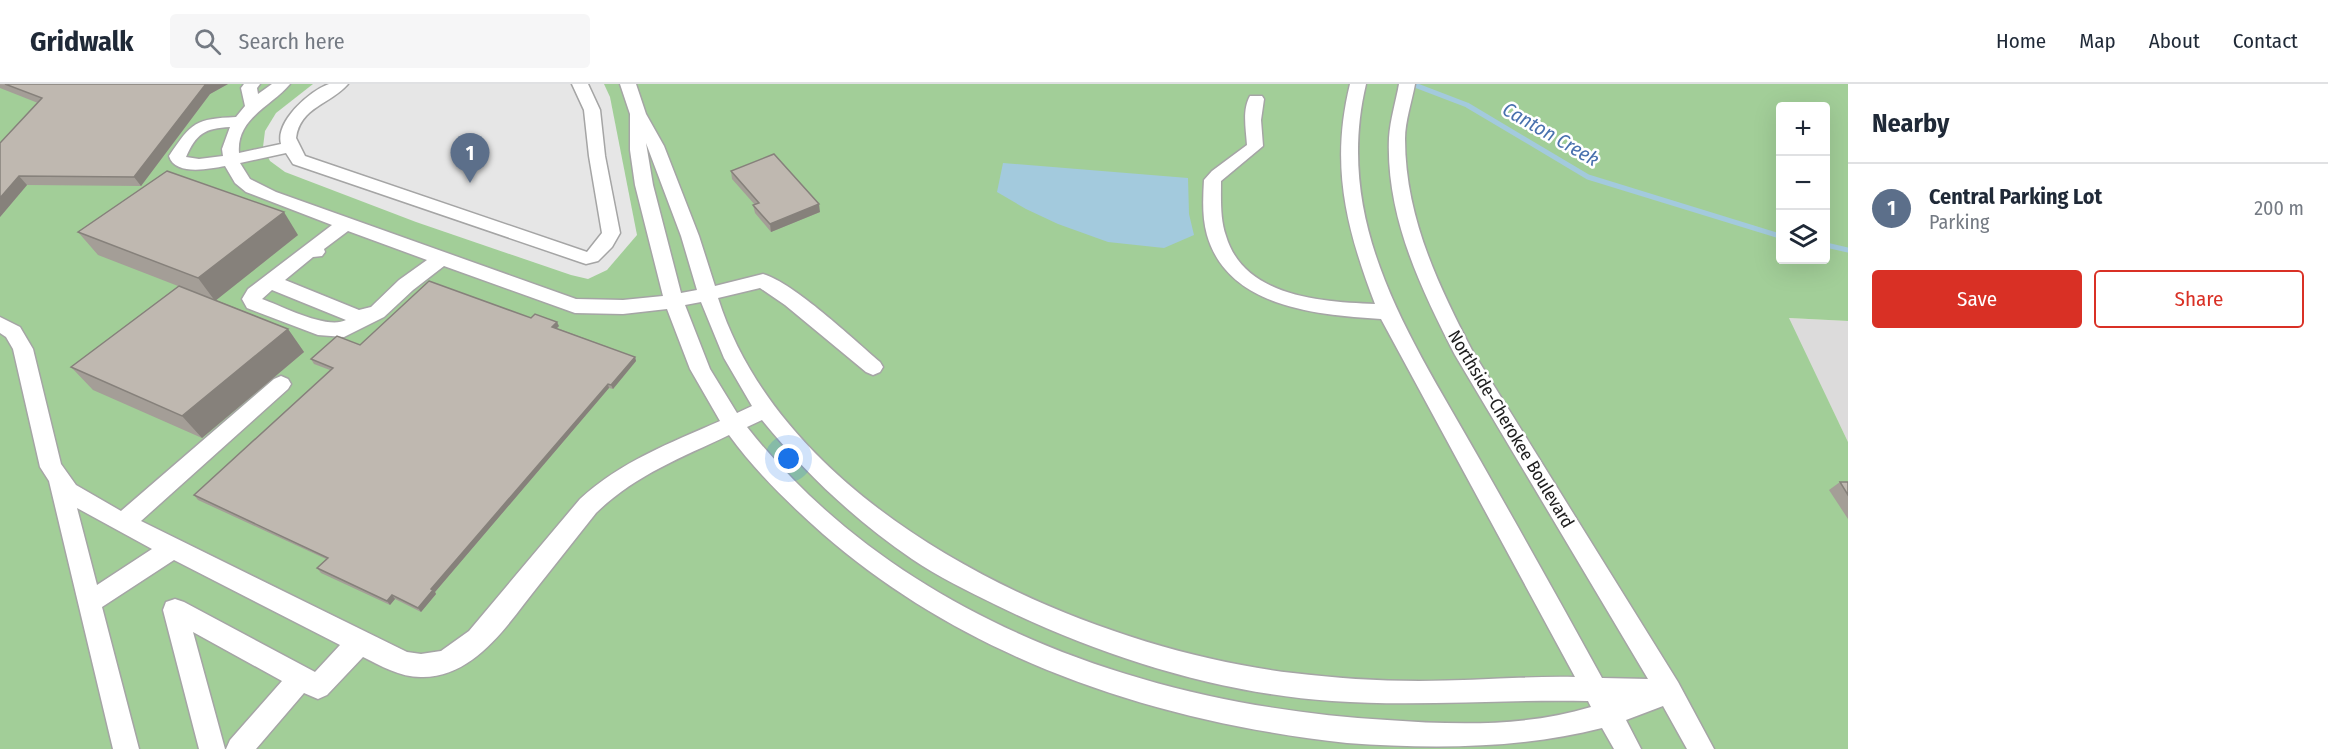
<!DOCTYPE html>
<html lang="en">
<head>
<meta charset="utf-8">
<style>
	body { margin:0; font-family:"Fira Sans Condensed",sans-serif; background:#f6f6f7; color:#1f2937 }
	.controls { position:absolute; right:18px; top:18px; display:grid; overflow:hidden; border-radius:6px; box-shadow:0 6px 24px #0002 }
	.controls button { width:54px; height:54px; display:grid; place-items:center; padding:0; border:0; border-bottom:2px solid #e0e1e3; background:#fff; color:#1f2937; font:30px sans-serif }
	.you { position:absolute; left:789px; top:375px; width:21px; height:21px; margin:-15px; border:4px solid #fff; border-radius:50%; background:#1a73e8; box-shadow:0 0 0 9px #1a73e833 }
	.badge { display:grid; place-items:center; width:39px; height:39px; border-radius:50%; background:#d93025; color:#fff; font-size:20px; font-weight:700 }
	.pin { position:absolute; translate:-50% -50px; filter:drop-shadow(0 2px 3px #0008) }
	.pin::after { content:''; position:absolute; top:32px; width:21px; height:18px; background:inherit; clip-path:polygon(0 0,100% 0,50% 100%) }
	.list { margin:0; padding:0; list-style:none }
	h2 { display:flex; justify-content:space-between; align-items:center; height:78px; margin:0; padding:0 24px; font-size:26px }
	h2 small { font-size:20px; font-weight:400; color:#747a83 }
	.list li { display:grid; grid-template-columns:39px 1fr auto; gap:18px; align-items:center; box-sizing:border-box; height:90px; padding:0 24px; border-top:2px solid #e0e1e3 }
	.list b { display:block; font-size:22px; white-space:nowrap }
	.list p { margin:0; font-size:20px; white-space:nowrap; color:#747a83 }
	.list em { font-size:20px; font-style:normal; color:#747a83 }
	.actions { display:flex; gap:12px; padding:18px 24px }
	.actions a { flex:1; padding:14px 0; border:2px solid #d93025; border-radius:6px; text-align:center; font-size:21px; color:#d93025 }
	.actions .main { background:#d93025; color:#fff }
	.icon { flex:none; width:33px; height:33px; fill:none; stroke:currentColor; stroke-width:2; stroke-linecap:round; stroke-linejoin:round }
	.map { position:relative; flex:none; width:1848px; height:665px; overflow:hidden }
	header { display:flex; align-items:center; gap:36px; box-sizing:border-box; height:84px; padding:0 30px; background:#fff; border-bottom:2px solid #e0e1e3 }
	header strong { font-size:28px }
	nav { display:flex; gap:33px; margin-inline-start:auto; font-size:21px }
	.search { width:420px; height:54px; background:#f6f6f7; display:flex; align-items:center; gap:15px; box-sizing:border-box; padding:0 21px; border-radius:6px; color:#747a83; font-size:22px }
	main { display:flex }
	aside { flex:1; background:#fff }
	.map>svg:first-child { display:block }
	.residential { fill:#dcdbdb }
	.forest { fill:#a2ce98; fill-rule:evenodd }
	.parking { fill:#e6e6e6 }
	.water { fill:#a3cadd }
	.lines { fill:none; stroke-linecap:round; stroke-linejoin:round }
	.stream { stroke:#a3cadd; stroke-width:5 }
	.minor-casing { stroke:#a5a5a5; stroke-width:3 }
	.minor { fill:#fff; fill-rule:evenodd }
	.wall { fill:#a49e97 }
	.shaded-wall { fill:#86817b }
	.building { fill:#bfb8b0; stroke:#86817b; stroke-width:1.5 }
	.labels { text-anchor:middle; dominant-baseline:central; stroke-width:5; stroke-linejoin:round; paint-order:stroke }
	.street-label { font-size:18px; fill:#1e1e1e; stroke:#fff }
	.water-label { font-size:20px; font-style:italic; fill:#4971ae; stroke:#fff }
</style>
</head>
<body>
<header>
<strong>Gridwalk</strong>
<div class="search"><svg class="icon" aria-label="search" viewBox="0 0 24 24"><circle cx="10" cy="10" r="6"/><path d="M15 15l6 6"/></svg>Search here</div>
<nav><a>Home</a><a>Map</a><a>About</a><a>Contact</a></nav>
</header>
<main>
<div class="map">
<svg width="1848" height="665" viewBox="0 0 1848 665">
	<rect width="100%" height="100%" fill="#efece3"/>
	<path class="residential" d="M1788,234L1848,237V358Z"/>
	<path class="forest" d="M0,0H1848V237L1789,234L1848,358V665H0ZM1780,22H1826V176H1780Z"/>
	<path class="parking" d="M313,0H604L610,13L637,151L607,186L588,195L571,191L416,138L285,88L270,77L263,63L265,47L276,29Z"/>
	<path class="water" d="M1003,79L1188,94L1189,130L1194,151L1164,164L1108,158L1058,140L1026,125L997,108Z"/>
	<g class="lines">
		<g class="stream">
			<path d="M1412,0L1467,21L1588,93L1780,152"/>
			<path d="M1826,161L1848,166"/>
		</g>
		<defs>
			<path id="minor" d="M244,0H260L257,4L258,10L272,0H290C272,22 236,34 239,69L281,60C275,38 309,7 329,0C334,0 342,0 348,0C331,20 300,23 296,54L305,72L587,168L602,149L589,72L584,26L572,0H588L600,26L605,72L620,149L612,163L598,177L586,180L580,178L293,80L286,69L240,79L250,95L276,108L576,215L623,216L663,212L635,101L630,66V30L620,0H636L646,30L664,62L699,152L715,202L763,190C794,199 853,255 880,278L883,283L880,288L873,291L866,288L785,221L760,204L718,214C787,432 1083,564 1293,589C1334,594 1377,597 1419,597C1471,597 1523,592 1575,593L1381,235C1318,231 1228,224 1207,151C1202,133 1203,114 1204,96L1212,87L1247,61C1246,45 1242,26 1250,12H1262L1264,15L1261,36L1263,62L1221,97C1221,116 1220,135 1226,152C1244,213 1322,218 1375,220C1346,144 1330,81 1350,0H1366C1332,143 1413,257 1480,376C1521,448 1562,521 1602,594L1648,595L1455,271C1420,203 1386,132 1389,54C1390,36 1396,17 1399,0H1415C1412,17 1405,37 1405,55C1405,132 1438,201 1473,268L1678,598L1714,665H1687L1663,622L1626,636L1641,665H1614L1602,644C1521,665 1432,665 1347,659C1157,638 969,577 823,450C788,419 756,388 729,351C681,374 635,391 596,429C577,453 558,477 539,501C509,538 477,592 423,593C402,594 381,582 363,573L327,611L318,615L304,609L256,665H226L230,656L282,597L193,548L225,665H199L163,526L166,518L175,515L184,518L315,588L340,561L174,476L102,523L139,665H113L49,397L40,383L13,265L6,253L0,249V233L20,243L33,265L61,380L76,401L121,427L274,295L281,292L288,295L291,300L288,305L141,437L407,568L421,570L441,567L469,547L580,415C620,378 670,359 720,337L690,285L667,225L623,230L575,229L444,182L413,206L384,233L344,253L318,251L247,224L242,215L248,205L332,141L246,108L235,99L225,82C209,85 175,92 169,72C192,38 195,35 236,33L245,22L241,4ZM230,43L222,65L223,72L199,75L186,73C196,50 205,44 230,43ZM646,59L681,152L697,206L681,209L653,101ZM348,147L427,176L399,196L371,223L359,226L285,196L313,173L322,172L325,168L324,165ZM272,206L346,236C327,246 282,222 262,215ZM701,218L724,274L752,322L737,329L710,285L685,221ZM762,336C805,389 855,436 912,475C938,493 968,507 996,521C1101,572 1216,609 1332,617C1418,623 1502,615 1588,617L1591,623C1525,643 1455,641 1387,636C1149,622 899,536 747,343ZM77,424L152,465L97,501Z"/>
		</defs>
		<use href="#minor" class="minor-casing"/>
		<use href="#minor" class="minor"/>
	</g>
	<g class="wall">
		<path d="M0,0H228L210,10L141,102L27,101L0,133L38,19L0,4Z"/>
		<path d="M731,87L820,128L771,148L755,129L753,121H755L732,95Z"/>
		<path d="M78,148L298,151L216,216L288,245L304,268L202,354L93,306L71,283L178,202L98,171Z"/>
		<path d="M531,234L559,242L557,244L635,273L636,277L613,305L609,304L435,508L436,510L421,528L395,515L390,521L321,489L317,484L326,475L198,416L194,411L330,286L314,280L311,275L360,261Z"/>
		<path d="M1840,398H1848V435L1829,406Z"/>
	</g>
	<g class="shaded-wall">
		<path d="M207,0H228L210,10L141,102L134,93L205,1Z"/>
		<path d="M19,92L27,101L0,133V114Z"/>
		<path d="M819,120L820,128L771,148L770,140Z"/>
		<path d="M284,128L298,151L215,217L198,194Z"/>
		<path d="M557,238L559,242L554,247L552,243Z"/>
		<path d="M288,245L304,268L202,354L182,332Z"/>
		<path d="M635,273L636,277L613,305L611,301Z"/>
		<path d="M608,300L609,304L435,508L436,510L421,528L418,524L431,505Z"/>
		<path d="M392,511L395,515L390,521L387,517Z"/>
	</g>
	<g class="building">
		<path d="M5,0H207L205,1L134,93L19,92L0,114V59L42,14Z"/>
		<path d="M774,70L819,120L770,140L753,121L759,119L731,87Z"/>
		<path d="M167,87L284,128L198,194L78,148Z"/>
		<path d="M429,197L531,234L535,230L557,238L552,243L635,273L611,301L608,300L431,505L433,506L418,524L392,511L387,517L317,484L328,474L194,411L333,284L311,275L337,252L360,261Z"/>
		<path d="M179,202L288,245L182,332L71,283Z"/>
		<path d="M1840,398H1848V411Z"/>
	</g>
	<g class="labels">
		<g class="street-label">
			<text transform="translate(1511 345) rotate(59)">Northside-Cherokee Boulevard</text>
		</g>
		<g class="water-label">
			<text transform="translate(1551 50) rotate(30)">Canton Creek</text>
		</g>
	</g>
</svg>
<div class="controls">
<button>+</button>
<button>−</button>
<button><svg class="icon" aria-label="layers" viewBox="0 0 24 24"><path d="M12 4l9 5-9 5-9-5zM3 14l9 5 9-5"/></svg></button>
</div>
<div class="you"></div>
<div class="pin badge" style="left:470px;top:99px;background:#5c6f8a">1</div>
</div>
<aside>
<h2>Nearby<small></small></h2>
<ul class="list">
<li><span class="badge" style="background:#5c6f8a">1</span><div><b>Central Parking Lot</b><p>Parking</p></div><em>200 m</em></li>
</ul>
<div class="actions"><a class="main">Save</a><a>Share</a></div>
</aside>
</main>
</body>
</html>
